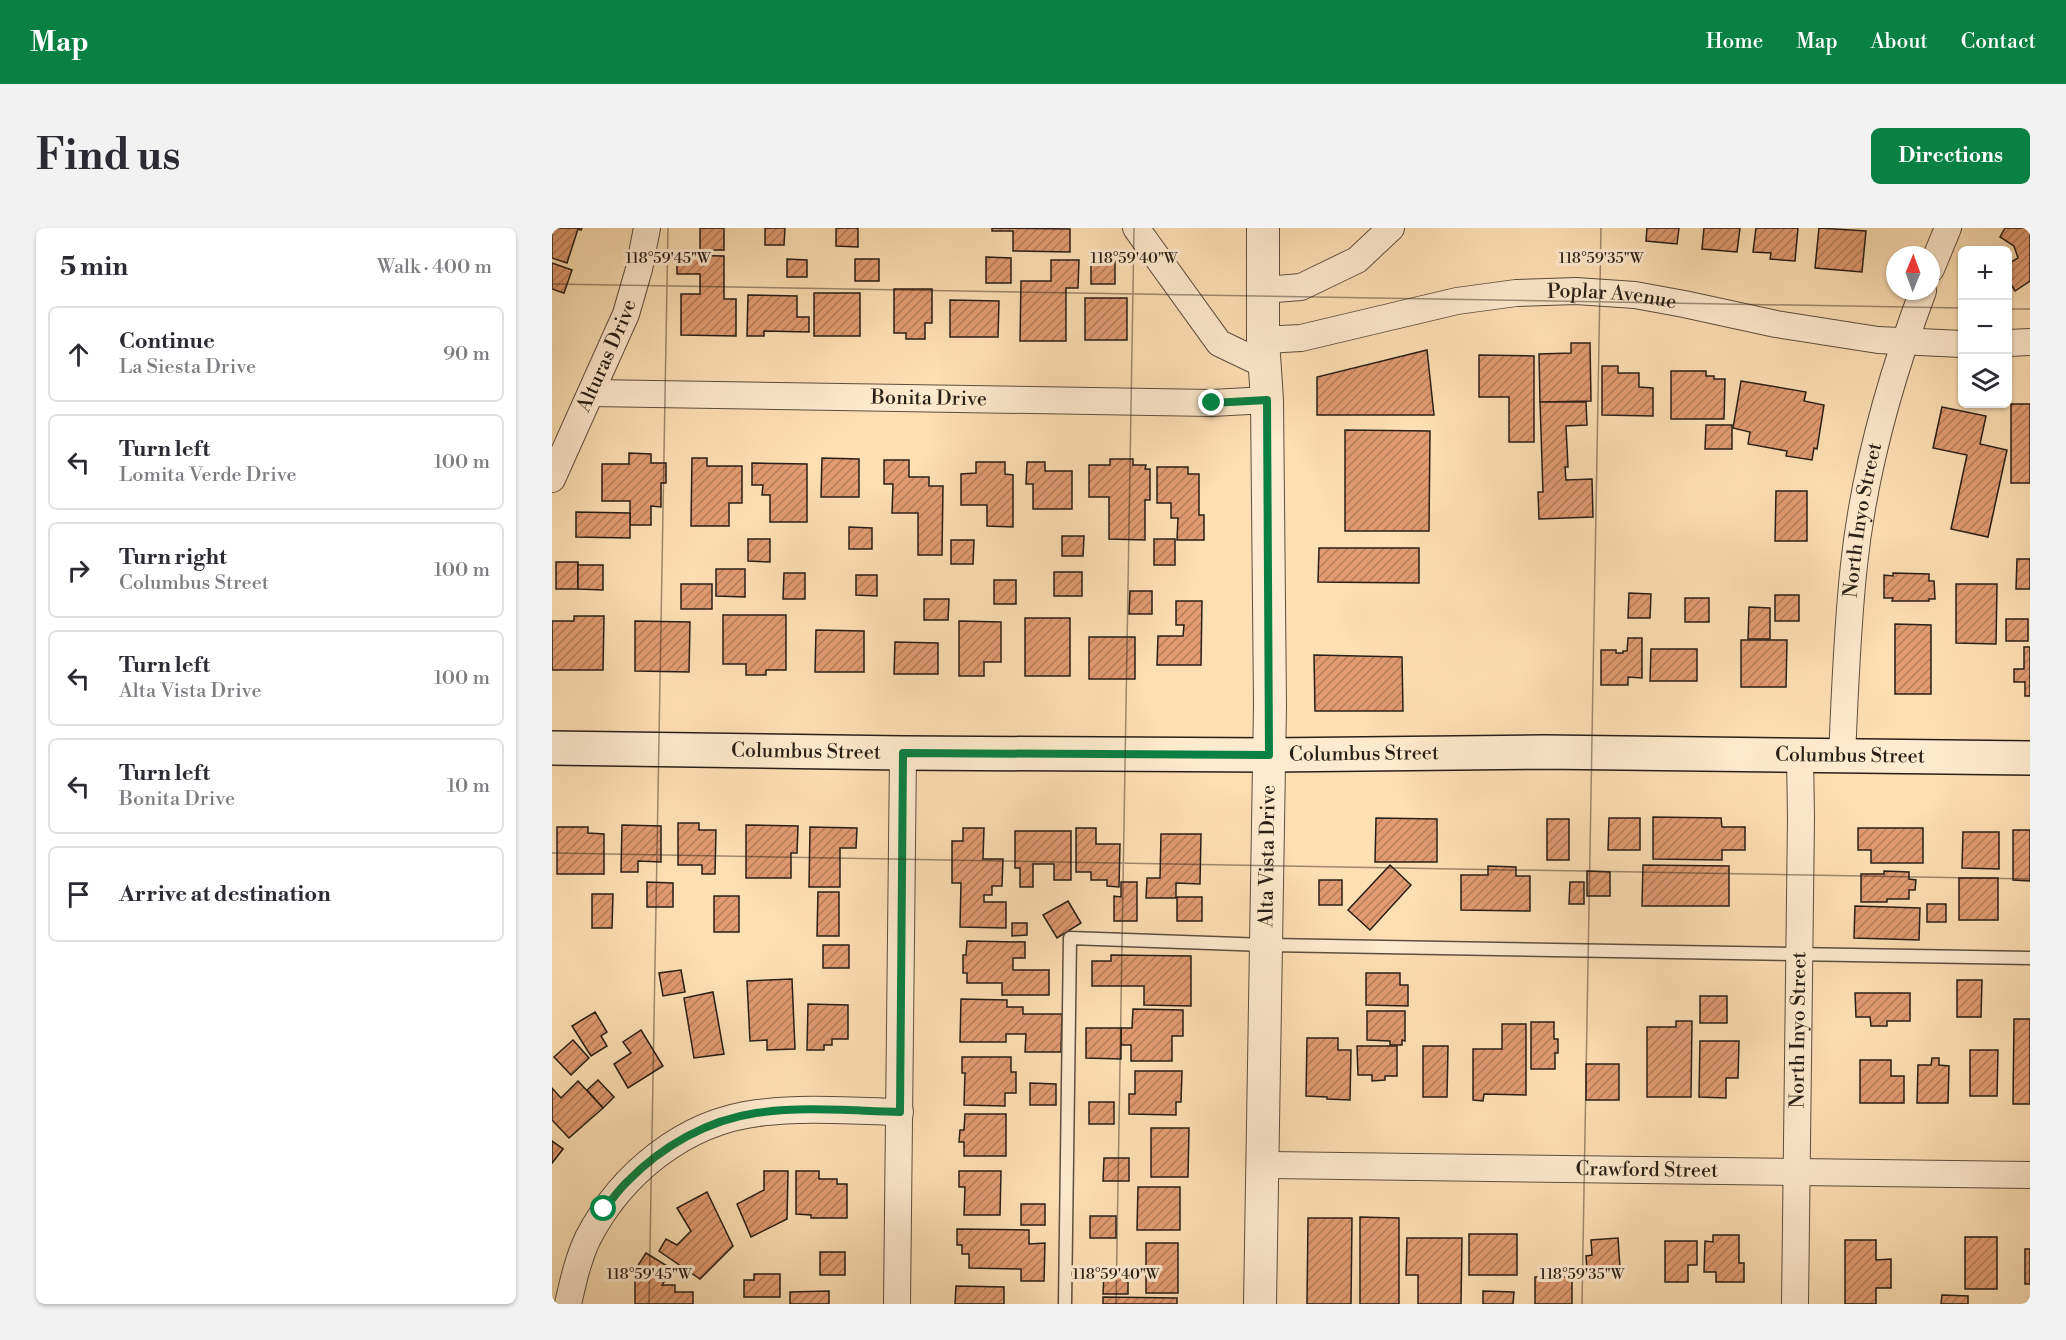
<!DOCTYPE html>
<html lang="en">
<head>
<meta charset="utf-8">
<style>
	body { margin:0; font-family:"Libre Bodoni",serif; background:#f2f2f3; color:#2b2b33 }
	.controls { position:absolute; right:18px; top:18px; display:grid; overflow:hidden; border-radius:9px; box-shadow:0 2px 4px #0004 }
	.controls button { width:54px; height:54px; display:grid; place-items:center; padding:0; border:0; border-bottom:2px solid #e1e1e2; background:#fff; color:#2b2b33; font:30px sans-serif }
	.compass { position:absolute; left:1334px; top:18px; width:54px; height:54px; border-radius:50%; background:#fff; box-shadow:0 2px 4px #0004; rotate:1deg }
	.stop { position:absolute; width:18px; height:18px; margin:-14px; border:4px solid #0b8043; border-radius:50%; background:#fff }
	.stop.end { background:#0b8043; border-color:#fff; box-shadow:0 2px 6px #0008 }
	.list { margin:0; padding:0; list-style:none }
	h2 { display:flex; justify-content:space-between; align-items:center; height:78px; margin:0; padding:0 24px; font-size:26px }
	h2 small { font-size:20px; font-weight:400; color:#7c7c81 }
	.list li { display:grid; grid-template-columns:39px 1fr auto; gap:18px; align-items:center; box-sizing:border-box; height:96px; margin:0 12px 12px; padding:0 12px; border:2px solid #e1e1e2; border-radius:9px }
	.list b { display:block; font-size:22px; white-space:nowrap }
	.list p { margin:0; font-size:20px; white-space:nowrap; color:#7c7c81 }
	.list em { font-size:20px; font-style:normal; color:#7c7c81 }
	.icon { flex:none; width:33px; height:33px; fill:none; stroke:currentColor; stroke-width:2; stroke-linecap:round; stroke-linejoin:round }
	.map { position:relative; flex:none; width:1478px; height:1076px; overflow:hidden; border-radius:9px }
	header { display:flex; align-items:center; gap:36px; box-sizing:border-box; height:84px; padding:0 30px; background:#0b8043; color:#fff }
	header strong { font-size:28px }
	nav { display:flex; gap:33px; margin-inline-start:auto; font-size:21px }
	.intro { display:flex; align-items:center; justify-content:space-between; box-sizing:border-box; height:144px; padding:0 36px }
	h1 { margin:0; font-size:42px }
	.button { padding:15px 27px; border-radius:9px; background:#0b8043; color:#fff; font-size:21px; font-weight:700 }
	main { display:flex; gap:36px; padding:0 36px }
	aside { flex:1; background:#fff; border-radius:9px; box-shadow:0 2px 4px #0004 }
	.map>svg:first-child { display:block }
	.building { fill:url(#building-hatch); stroke:#281f16; stroke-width:1.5 }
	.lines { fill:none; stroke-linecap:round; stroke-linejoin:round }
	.service-casing { stroke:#5d4f3e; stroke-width:15 }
	.minor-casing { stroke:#5d4f3e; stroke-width:28 }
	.tertiary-casing { stroke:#5d4f3e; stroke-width:34 }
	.secondary-casing { stroke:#281f16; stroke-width:36 }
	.service { stroke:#feeace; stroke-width:12 }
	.minor { stroke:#feeace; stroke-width:26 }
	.tertiary { stroke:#feeace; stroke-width:32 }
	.secondary { stroke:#feeace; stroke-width:33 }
	.route { stroke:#0b8043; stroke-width:8 }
	.ticks { fill:none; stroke:#281f16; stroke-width:1.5; stroke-opacity:0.45 }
	.labels { text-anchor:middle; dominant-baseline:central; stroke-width:6; stroke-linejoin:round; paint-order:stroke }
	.street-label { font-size:20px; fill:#281f16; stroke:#feeace }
	.ticks-label { font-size:15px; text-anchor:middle; fill:#281f16; stroke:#feeace; stroke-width:6; stroke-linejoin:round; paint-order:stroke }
</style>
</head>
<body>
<header>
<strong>Map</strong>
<nav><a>Home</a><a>Map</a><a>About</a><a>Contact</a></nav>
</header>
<div class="intro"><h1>Find us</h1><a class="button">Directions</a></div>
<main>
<aside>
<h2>5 min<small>Walk · 400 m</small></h2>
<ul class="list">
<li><svg class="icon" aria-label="ahead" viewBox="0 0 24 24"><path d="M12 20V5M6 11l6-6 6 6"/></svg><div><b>Continue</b><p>La Siesta Drive</p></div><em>90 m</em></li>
<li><svg class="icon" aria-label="left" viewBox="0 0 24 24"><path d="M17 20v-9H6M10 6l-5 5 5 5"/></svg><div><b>Turn left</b><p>Lomita Verde Drive</p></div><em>100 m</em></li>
<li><svg class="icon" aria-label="right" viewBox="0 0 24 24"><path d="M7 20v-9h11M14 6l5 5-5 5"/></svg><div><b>Turn right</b><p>Columbus Street</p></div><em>100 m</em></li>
<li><svg class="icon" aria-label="left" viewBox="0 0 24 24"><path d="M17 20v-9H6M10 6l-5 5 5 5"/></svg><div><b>Turn left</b><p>Alta Vista Drive</p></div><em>100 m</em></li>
<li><svg class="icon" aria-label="left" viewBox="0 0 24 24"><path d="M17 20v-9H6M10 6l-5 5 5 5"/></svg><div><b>Turn left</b><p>Bonita Drive</p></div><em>10 m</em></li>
<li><svg class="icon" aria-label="arrive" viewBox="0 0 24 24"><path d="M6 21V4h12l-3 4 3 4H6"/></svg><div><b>Arrive at destination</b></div></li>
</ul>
</aside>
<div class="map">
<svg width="1478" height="1076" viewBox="0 0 1478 1076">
	<defs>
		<pattern id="building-hatch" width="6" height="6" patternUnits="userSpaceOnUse" patternTransform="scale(1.5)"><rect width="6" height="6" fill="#e19a72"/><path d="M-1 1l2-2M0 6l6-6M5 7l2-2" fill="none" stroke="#b67d5d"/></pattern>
	</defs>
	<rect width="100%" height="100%" fill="#fddfb4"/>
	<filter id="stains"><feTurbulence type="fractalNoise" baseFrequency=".00333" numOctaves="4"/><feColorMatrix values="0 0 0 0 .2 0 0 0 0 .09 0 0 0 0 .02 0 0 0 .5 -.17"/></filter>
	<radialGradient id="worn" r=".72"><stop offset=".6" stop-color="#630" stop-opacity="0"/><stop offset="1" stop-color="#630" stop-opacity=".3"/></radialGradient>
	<g class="building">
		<path d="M0,0H30L29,2L26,1L15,35L0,30Z"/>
		<rect x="148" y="0" width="24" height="22"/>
		<path d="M213,0H233L232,17H213Z"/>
		<path d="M284,0H306V19L284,18Z"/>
		<path d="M440,0L518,1V24L461,23V3H440Z"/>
		<path d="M1095,0H1127L1125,16L1094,13Z"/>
		<path d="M1152,0H1188L1185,24L1150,21Z"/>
		<path d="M1204,0H1246L1243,33L1218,31L1219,25L1201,24Z"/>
		<path d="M1267,0L1314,3L1310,44L1263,40Z"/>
		<path d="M1453,0H1478V53L1463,63L1456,51V36L1466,30L1462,18L1448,9Z"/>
		<path d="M125,27L172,28V71H184V108L129,107V66H148V46H125Z"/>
		<path d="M434,29L459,30V55H434Z"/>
		<path d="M235,31L255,32V49H235Z"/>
		<rect x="303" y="31" width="24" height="22"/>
		<path d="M499,32H527L526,60H514V113H468L469,53H499Z"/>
		<path d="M539,32L563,33V56H539Z"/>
		<path d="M0,35L20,42L12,65L0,61Z"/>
		<path d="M342,61H380V95H373V111H354V105H342Z"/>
		<rect x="262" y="65" width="46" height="43"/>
		<path d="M196,67L245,68V89H257V104L212,103V108H195Z"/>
		<rect x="533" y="70" width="42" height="42"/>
		<path d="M398,72L447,73L446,109H398Z"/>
		<path d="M1019,115H1038L1039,173L988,174L987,126L1019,125Z"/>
		<path d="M875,122L882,187H765V149Z"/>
		<path d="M927,127L982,128V214H957V169H927Z"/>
		<path d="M1050,138H1066V145H1087V159L1101,160V188L1050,187Z"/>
		<path d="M1119,143H1154V148H1162V151H1173L1172,191H1119Z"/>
		<path d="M1189,153L1254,164L1252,173L1272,177L1265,221L1262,220L1260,232L1234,228L1235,223L1196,216L1198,204L1181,200Z"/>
		<path d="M988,174H1034L1035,197L1014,198L1016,239H1013L1014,252L1040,251L1041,289L987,291L986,264H991Z"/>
		<rect x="1459" y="176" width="19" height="79"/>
		<path d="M1390,179L1434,188L1428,216L1455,222L1436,309L1399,301L1415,227L1381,220Z"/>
		<path d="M1154,197H1180V221H1153Z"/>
		<path d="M793,202L878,203L877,303H793Z"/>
		<path d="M77,225L99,226V235H114V255H109V279L99,278V297H78V273H50V236H77Z"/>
		<path d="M140,230H155V238H190V275H177V298H139Z"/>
		<path d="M270,230L307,231V269H269Z"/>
		<path d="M558,231H581V237H594L593,241H598V272H593V312L557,311V269H537V237H558Z"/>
		<path d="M332,232H357V249H377V258H391L390,327H366V285H340L341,256H332Z"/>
		<path d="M424,234H453V246L461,247V299L435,298V277H409V246L424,245Z"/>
		<path d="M475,234H493V243H520V281H481V256H474Z"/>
		<path d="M200,235L255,236V294H218V267H210L211,257H200Z"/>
		<path d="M605,239H636V246H647V287H652V312H625L626,290H619V275H605Z"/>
		<path d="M1224,263H1255V313H1223Z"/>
		<path d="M24,284L78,285V310L24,309Z"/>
		<path d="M297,299L320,300V321H297Z"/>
		<path d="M510,308H532L531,328H510Z"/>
		<path d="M196,311H218V334L196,333Z"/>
		<rect x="602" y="311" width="21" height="26"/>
		<path d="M399,312H422L421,336H399Z"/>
		<path d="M767,320H867V355L766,354Z"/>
		<path d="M1465,331H1478V361H1464Z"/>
		<rect x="4" y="334" width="22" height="27"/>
		<path d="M26,337H51V362L26,361Z"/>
		<path d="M164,341H193V369L164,368Z"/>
		<rect x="502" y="344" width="28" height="24"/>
		<path d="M232,345H253V371H231Z"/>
		<path d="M1341,345L1377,346V353H1382L1383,371H1377V373H1340L1341,370H1332V347L1341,348Z"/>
		<path d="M304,347H325V368L304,367Z"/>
		<rect x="442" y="352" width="22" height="24"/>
		<rect x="129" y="356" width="31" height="25"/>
		<path d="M1404,356H1445L1444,416L1404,415Z"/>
		<path d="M578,363H600V386H577Z"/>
		<path d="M1077,365L1099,366L1098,390H1076Z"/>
		<rect x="1223" y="367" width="24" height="26"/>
		<rect x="1133" y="370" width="24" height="24"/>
		<path d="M372,371H397L396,392H372Z"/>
		<path d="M624,373H650L649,437H605L606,408H631L632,397H624Z"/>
		<path d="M1197,379L1218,380V411H1196Z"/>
		<path d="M171,387H234V442H214V447H194V436H171Z"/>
		<path d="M22,388H52L51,442H0V393H22Z"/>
		<rect x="473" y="390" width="45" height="58"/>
		<rect x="1454" y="391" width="22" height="22"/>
		<path d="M83,393L138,394L137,444L83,443Z"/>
		<path d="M407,393L449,394V434H432V448H407Z"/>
		<path d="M1343,396L1379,397V466H1343Z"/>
		<path d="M264,402L312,403V444H263Z"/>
		<rect x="537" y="409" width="46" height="42"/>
		<path d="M1076,410H1090V450L1076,449V457H1049V422H1064V425H1071V423H1075Z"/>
		<path d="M1189,412H1235L1234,459H1189Z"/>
		<path d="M343,414L386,415V446H342Z"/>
		<path d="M1472,419H1478V468H1473V454H1462V441H1472Z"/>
		<path d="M1099,421H1145V453H1098Z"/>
		<path d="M762,427L850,429L851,483H763Z"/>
		<path d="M1101,589L1169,590L1170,599H1193V622H1170V632L1101,631Z"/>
		<path d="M824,590L885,591V634H823Z"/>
		<path d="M1057,590H1088V622H1056Z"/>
		<rect x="995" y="591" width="22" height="41"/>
		<path d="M126,595H147V602H164L163,646H150V637H126Z"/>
		<path d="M70,597L109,598V634L86,633V644H69Z"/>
		<path d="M194,597L246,598L245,625H239V650H194Z"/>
		<path d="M5,599H36V605L52,606V646H5Z"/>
		<path d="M258,599L305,600L304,620H288V659H257Z"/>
		<path d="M411,600H432L431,631H451L450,658H440V667H432V674H454V700L408,699L409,655H400V613H411Z"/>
		<path d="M524,600H544V616H568L567,659L555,658V652H539V644H524Z"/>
		<path d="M1306,600H1371V635H1319V622H1306Z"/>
		<path d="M1461,602H1478V653L1461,652Z"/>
		<path d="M463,603H519V652H502V636H481V659H468V640H463Z"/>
		<path d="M1411,604H1447V641L1410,640Z"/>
		<path d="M609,606H649L648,656L624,655V670H594L595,650H608Z"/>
		<path d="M838,637L859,657L818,702L796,682Z"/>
		<path d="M1091,637L1177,638V678H1090Z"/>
		<path d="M936,638L964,639V648H978V683L909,682V647H936Z"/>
		<path d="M1035,643L1058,644V668H1035Z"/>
		<path d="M1332,643L1357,644V651L1364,652L1363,662H1357V671H1335V674H1309V646H1332Z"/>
		<rect x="1407" y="650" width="39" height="42"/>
		<rect x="767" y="652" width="23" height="25"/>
		<path d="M95,654L121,655V679H95Z"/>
		<path d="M569,654H585V693H562V668L569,669Z"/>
		<path d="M1018,654H1032V676H1017Z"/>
		<path d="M266,664H287V708H265Z"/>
		<path d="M40,666H61L60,700H40Z"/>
		<rect x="162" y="668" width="25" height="36"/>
		<rect x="625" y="669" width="25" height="24"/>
		<path d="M516,673L529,695L505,710L491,687Z"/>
		<rect x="1375" y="676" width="19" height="18"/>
		<path d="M1303,678L1368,680L1367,712L1302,710Z"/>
		<path d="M460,695H475V707L460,708Z"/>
		<path d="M415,713L473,714V730H461V742H497V767H450V755H415V745H411V727H414Z"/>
		<rect x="271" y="717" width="26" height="23"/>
		<path d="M559,727L639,728V778L592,777V758H540V733H559Z"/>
		<path d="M129,742L133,764L111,768L107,745Z"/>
		<path d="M814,745H848V757H856V778L814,777Z"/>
		<path d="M240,751L243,821L215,822V812L198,813L195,753Z"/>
		<path d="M1405,752H1430L1429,789H1405Z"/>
		<path d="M161,764L172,826L142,830L132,770Z"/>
		<path d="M1303,765H1358V793H1335V798H1319L1318,789H1304Z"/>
		<rect x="1148" y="768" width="27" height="27"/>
		<path d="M409,771L455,772V779H471V786H510L509,824H473L474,806H454V814H408Z"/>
		<path d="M256,776L296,777V811H280V817H272V822H255Z"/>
		<path d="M581,781L631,782V808H620V833H579V817H569V800H580Z"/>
		<path d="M815,783H853V813L850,812V817H838V813L815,812Z"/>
		<path d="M43,784L55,804L49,808L55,818L39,828L20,798Z"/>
		<path d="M1462,791H1478V876H1461Z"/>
		<path d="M1124,793H1140L1139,869H1095V799H1124Z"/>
		<path d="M979,794H1002V811H1006V825H1003V841H979Z"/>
		<path d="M950,796H974V867L932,866L931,873L921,872V821H950Z"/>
		<path d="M534,800H569V831L534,830Z"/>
		<path d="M89,802L111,838L76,860L62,836L79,825L71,814Z"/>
		<path d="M755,810H786V822H799L798,872L775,871V869L754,868Z"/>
		<path d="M21,812L37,830L19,847L2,829Z"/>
		<path d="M1148,813H1187L1186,850H1174V870L1147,869Z"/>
		<path d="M805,818H845V848H833V852L820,853V847H806Z"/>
		<path d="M871,818H896L895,869H871Z"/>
		<path d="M1418,822H1446L1445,868H1418Z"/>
		<path d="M410,829H459V844H464V865H453V878L412,877L413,845H410Z"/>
		<path d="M1380,830H1387V837L1397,838L1396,875H1365L1366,837H1379Z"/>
		<path d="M1308,832H1339V848H1352V875H1308Z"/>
		<rect x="1034" y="836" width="33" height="36"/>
		<path d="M583,843H630L629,874H624V887L577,886V866H583Z"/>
		<path d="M46,852L62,869L51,880L35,862Z"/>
		<path d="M26,853L51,880L17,910L0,892V860L9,870Z"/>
		<path d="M478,855L504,856V877H478Z"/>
		<rect x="537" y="874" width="25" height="22"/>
		<path d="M413,886H454V928H412V914H407L408,902H412Z"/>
		<path d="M599,900H637L636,949H599Z"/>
		<path d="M0,913L11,921L0,935Z"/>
		<path d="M0,913L11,921L0,935Z"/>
		<path d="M552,930H577V953H551Z"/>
		<path d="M212,943H236L235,991L199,1009L185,976L212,962Z"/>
		<path d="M244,943H267V951H285V956H295V990H259V987L244,986Z"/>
		<path d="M407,943H449L448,987H412L413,959H407Z"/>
		<path d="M586,959H628V1002H585Z"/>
		<path d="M155,964L181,1018L148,1051L107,1023L114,1011L125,1017L139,1003L125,980Z"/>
		<rect x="469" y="976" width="24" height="21"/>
		<rect x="538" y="988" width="26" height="22"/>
		<path d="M808,989L847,990V1076H808Z"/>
		<path d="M756,990H800L799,1076H755Z"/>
		<path d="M405,1001L477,1002V1016L493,1015L492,1053H469V1041L417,1040V1026H410V1017H405Z"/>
		<rect x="917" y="1006" width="48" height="41"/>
		<path d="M1161,1007H1187V1035H1192V1054H1164V1044H1152L1153,1013L1161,1014Z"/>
		<rect x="1413" y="1009" width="32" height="52"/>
		<path d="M855,1010H910L909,1076H866V1047H854Z"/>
		<path d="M1066,1010L1068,1040L1035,1042L1034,1028L1040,1027L1039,1012Z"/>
		<path d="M1293,1012H1324V1032L1339,1031V1060H1324V1076H1293Z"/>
		<path d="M1113,1013H1145V1037H1136V1054H1113Z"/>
		<rect x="594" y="1015" width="32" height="50"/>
		<rect x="1473" y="1021" width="5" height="35"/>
		<rect x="268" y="1024" width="25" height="23"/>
		<path d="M94,1025L120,1041L110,1057H123V1064H141V1076H83V1042Z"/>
		<path d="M202,1046H228V1069H192V1052H202Z"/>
		<path d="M552,1046H576V1066H551Z"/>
		<rect x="983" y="1049" width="37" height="27"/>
		<path d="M404,1058L452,1059V1076H403Z"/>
		<path d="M277,1063V1076H238V1064Z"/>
		<path d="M931,1063L962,1064L961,1076H931Z"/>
		<path d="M1390,1067L1416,1068V1076H1389Z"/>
		<path d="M551,1069L625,1070V1076H551Z"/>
	</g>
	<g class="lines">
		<defs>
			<path id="service" d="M513,1076L518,710L714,717L1478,730"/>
			<g id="minor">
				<path d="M584,0L667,115L713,137"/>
				<path d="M1379,41L1396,0"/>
				<path d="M711,62L749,59L805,32L839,0"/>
				<path id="s1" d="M711,112L749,110L905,73L964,65L1024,63L1083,67L1132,76L1224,96L1326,112L1410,116"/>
				<path d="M1456,115L1478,114"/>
				<path id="s2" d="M39,165L660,175L715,172"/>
				<path id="s3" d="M0,251L74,86L87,41L95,0"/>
				<path id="s4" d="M1290,528C1293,464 1295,400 1302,337C1312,243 1338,151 1371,63"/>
				<path id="s5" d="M711,937L1478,947"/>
				<path d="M16,1076C21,1054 26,1031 36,1010C69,946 132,894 206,885C253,879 301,883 348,884"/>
				<path d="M345,1076L351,525"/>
				<path id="s6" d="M1243,1076L1249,589L1248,528"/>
			</g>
			<g id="tertiary">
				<path id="s7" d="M708,1076L718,477L715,172L711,112V0"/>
			</g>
			<g id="secondary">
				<path id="s8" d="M0,520L351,525L717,527L992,524L1478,530"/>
			</g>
		</defs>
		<use href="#service" class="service-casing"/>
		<use href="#minor" class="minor-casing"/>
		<use href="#tertiary" class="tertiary-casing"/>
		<use href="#secondary" class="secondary-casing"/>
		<use href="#service" class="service"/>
		<use href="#minor" class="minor"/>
		<use href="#tertiary" class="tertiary"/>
		<use href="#secondary" class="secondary"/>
	</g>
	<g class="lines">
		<path class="route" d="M52,981C60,972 67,961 76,953C110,918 156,892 204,885C251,878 301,883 348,884L351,525L717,527L715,172L660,175"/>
	</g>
	<path class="ticks" d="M0,56L1410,80M1456,81H1478M0,625L1478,651M97,1076L116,0M564,1076L582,0M1030,1076L1049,0"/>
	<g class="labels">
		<g class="street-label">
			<text stroke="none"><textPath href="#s1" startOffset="354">Poplar Avenue</textPath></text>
			<text stroke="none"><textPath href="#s3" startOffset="135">Alturas Drive</textPath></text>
			<text stroke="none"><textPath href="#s2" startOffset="338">Bonita Drive</textPath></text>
			<text stroke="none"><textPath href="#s4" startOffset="237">North Inyo Street</textPath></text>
			<text stroke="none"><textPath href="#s8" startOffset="254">Columbus Street</textPath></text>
			<text stroke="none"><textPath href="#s8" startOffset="812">Columbus Street</textPath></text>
			<text stroke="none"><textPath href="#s8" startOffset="1298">Columbus Street</textPath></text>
			<text stroke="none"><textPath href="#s7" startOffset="448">Alta Vista Drive</textPath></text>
			<text stroke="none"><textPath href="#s6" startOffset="274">North Inyo Street</textPath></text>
			<text stroke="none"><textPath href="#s5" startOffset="384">Crawford Street</textPath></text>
		</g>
	</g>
	<g class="ticks-label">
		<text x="116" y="35">118°59'45"W</text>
		<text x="582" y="35">118°59'40"W</text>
		<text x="1049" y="35">118°59'35"W</text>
		<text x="97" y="1051">118°59'45"W</text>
		<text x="564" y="1051">118°59'40"W</text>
		<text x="1030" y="1051">118°59'35"W</text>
	</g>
	<rect width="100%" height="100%" filter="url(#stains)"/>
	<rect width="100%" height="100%" fill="url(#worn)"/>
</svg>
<div class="controls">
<button>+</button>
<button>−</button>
<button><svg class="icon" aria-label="layers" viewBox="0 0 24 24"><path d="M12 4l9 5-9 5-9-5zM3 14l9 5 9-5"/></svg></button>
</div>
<svg class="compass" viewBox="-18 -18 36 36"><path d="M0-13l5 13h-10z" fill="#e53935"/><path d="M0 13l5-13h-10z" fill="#7c7c81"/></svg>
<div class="stop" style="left:52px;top:981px"></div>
<div class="stop end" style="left:660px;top:175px"></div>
</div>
</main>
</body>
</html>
